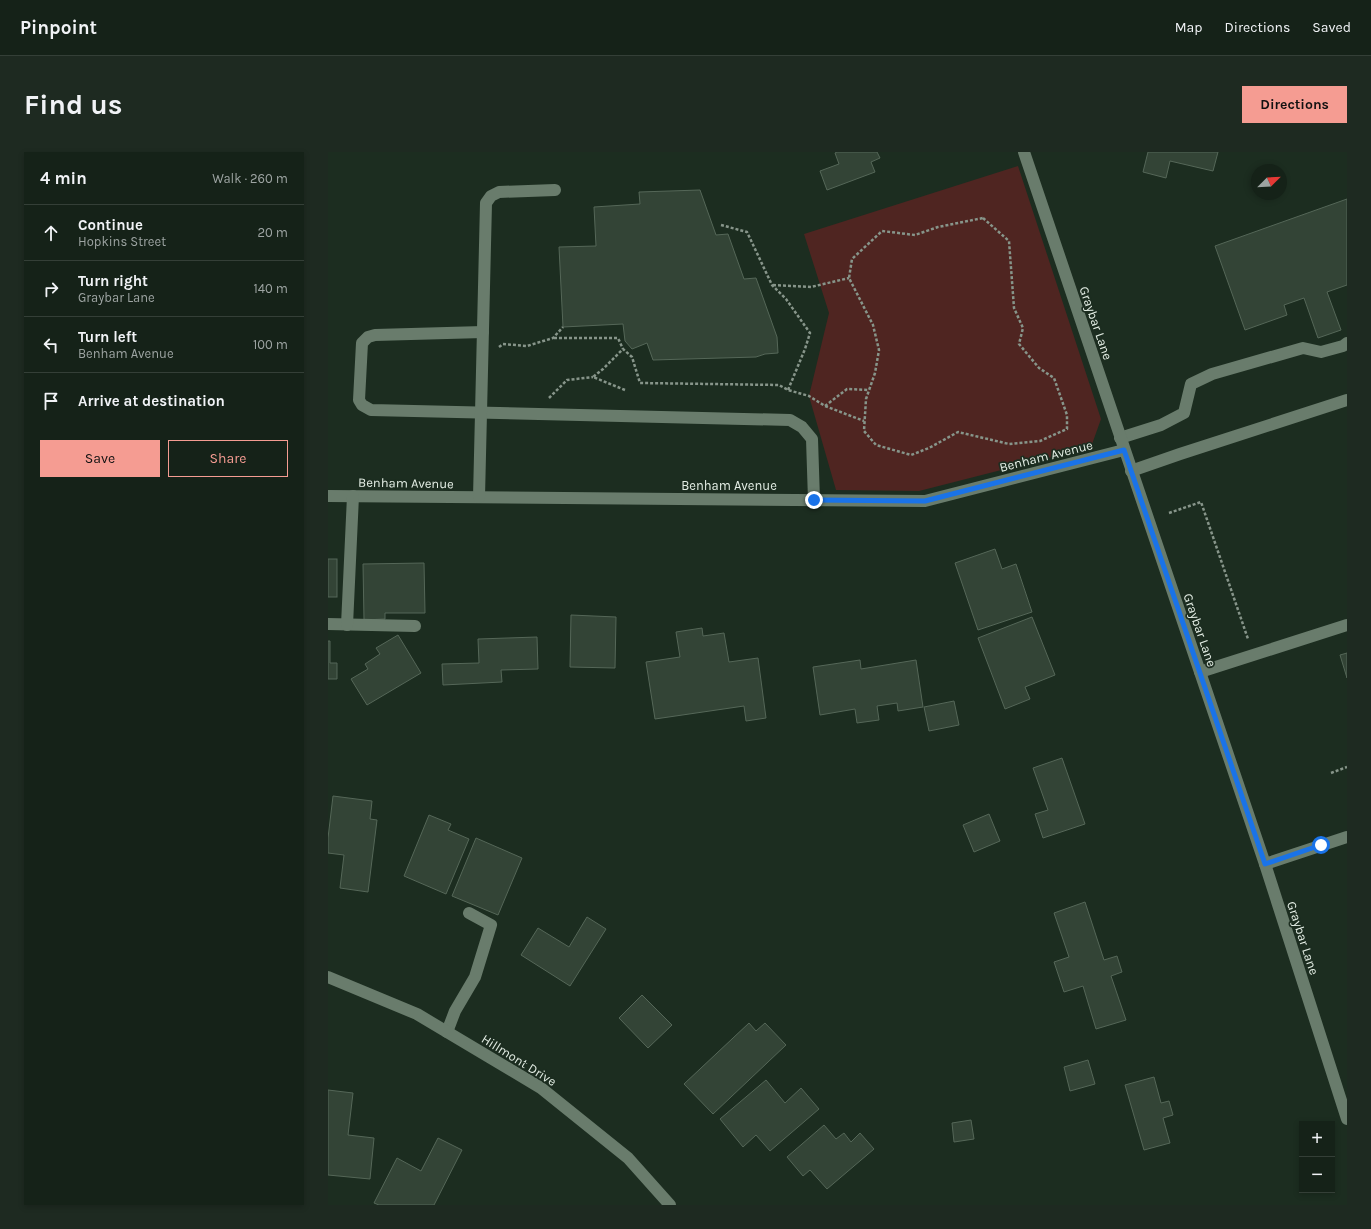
<!DOCTYPE html>
<html lang="en">
<head>
<meta charset="utf-8">
<style>
	body { margin:0; font-family:Karla,sans-serif; background:#1e2a21; color:#f1f3f6 }
	.controls { position:absolute; right:12px; bottom:12px; display:grid; overflow:hidden; border-radius:0px; box-shadow:0 2px 6px #0003 }
	.controls button { width:36px; height:36px; display:grid; place-items:center; padding:0; border:0; border-bottom:1px solid #343f37; background:#152218; color:#f1f3f6; font:20px sans-serif }
	.compass { position:absolute; left:923px; top:12px; width:36px; height:36px; border-radius:50%; background:#152218; box-shadow:0 2px 6px #0003; rotate:66deg }
	.stop { position:absolute; width:12px; height:12px; margin:-9px; border:3px solid #1a73e8; border-radius:50%; background:#fff }
	.stop.end { background:#1a73e8; border-color:#fff; box-shadow:0 1px 4px #0008 }
	.list { margin:0; padding:0; list-style:none }
	h2 { display:flex; justify-content:space-between; align-items:center; height:52px; margin:0; padding:0 16px; font-size:17px }
	h2 small { font-size:13px; font-weight:400; color:#9da4a2 }
	.list li { display:grid; grid-template-columns:26px 1fr auto; gap:12px; align-items:center; box-sizing:border-box; height:56px; padding:0 16px; border-top:1px solid #343f37 }
	.list b { display:block; font-size:15px; white-space:nowrap }
	.list p { margin:0; font-size:13px; white-space:nowrap; color:#9da4a2 }
	.list em { font-size:13px; font-style:normal; color:#9da4a2 }
	.actions { display:flex; gap:8px; padding:12px 16px }
	.actions a { flex:1; padding:9px 0; border:1px solid #f59c92; border-radius:0px; text-align:center; font-size:14px; color:#f59c92 }
	.actions .main { background:#f59c92; color:#111 }
	.icon { flex:none; width:22px; height:22px; fill:none; stroke:currentColor; stroke-width:2; stroke-linecap:round; stroke-linejoin:round }
	.map { position:relative; flex:none; width:1019px; height:1053px; overflow:hidden; border-radius:0px }
	header { display:flex; align-items:center; gap:24px; box-sizing:border-box; height:56px; padding:0 20px; background:#152218; border-bottom:1px solid #343f37 }
	header strong { font-size:19px }
	nav { display:flex; gap:22px; margin-inline-start:auto; font-size:14px }
	.intro { display:flex; align-items:center; justify-content:space-between; box-sizing:border-box; height:96px; padding:0 24px }
	h1 { margin:0; font-size:28px }
	.button { padding:10px 18px; border-radius:0px; background:#f59c92; color:#111; font-size:14px; font-weight:700 }
	main { display:flex; gap:24px; padding:0 24px }
	aside { flex:1; background:#152218; border-radius:0px; box-shadow:0 2px 6px #0003 }
	.map>svg:first-child { display:block }
	.green { fill:#4f2521 }
	.building { fill:#334436; stroke:#556758 }
	.lines { fill:none; stroke-linecap:round; stroke-linejoin:round }
	.path { stroke:#87958a; stroke-width:2.5; stroke-dasharray:3 2; stroke-linecap:butt }
	.lane { stroke:#697c6c; stroke-width:12 }
	.street { stroke:#697c6c; stroke-width:12 }
	.route { stroke:#1a73e8; stroke-width:5 }
	.labels { text-anchor:middle; dominant-baseline:central; stroke-width:3.5; stroke-linejoin:round; paint-order:stroke }
	.street-label { font-size:13px; fill:#e3ede4; stroke:#1c2d20 }
</style>
</head>
<body>
<header>
<strong>Pinpoint</strong>
<nav><a>Map</a><a>Directions</a><a>Saved</a></nav>
</header>
<div class="intro"><h1>Find us</h1><a class="button">Directions</a></div>
<main>
<aside>
<h2>4 min<small>Walk · 260 m</small></h2>
<ul class="list">
<li><svg class="icon" aria-label="ahead" viewBox="0 0 24 24"><path d="M12 20V5M6 11l6-6 6 6"/></svg><div><b>Continue</b><p>Hopkins Street</p></div><em>20 m</em></li>
<li><svg class="icon" aria-label="right" viewBox="0 0 24 24"><path d="M7 20v-9h11M14 6l5 5-5 5"/></svg><div><b>Turn right</b><p>Graybar Lane</p></div><em>140 m</em></li>
<li><svg class="icon" aria-label="left" viewBox="0 0 24 24"><path d="M17 20v-9H6M10 6l-5 5 5 5"/></svg><div><b>Turn left</b><p>Benham Avenue</p></div><em>100 m</em></li>
<li><svg class="icon" aria-label="arrive" viewBox="0 0 24 24"><path d="M6 21V4h12l-3 4 3 4H6"/></svg><div><b>Arrive at destination</b></div></li>
</ul>
<div class="actions"><a class="main">Save</a><a>Share</a></div>
</aside>
<div class="map">
<svg width="1019" height="1053" viewBox="0 0 1019 1053">
	<rect width="100%" height="100%" fill="#1c2d20"/>
	<path class="green" d="M690,14L773,267L763,295L591,339L508,338L481,244L501,161L476,82Z"/>
	<g class="building">
		<path d="M509,0H549L552,6L543,10L547,20L499,38L492,19L511,12L507,1Z"/>
		<path d="M820,0H890L885,19L842,9L838,26L815,20Z"/>
		<path d="M372,38L388,83L400,82L416,127L428,126L449,185L450,201L437,202L428,205L325,208L319,191L304,197L297,189L295,172L235,175L231,95L268,94L266,55L312,52L311,40Z"/>
		<path d="M1019,47V133L999,140L1013,178L990,186L976,146L956,153L959,163L917,178L887,94Z"/>
		<path d="M667,397L674,417L688,412L704,460L650,478L627,411Z"/>
		<rect x="0" y="407" width="9" height="38"/>
		<path d="M96,411L97,461H57V467L36,468L35,412Z"/>
		<path d="M243,463L288,465L287,516L242,515Z"/>
		<path d="M704,465L727,523L697,535L702,547L677,557L650,486Z"/>
		<path d="M374,476L375,484L396,481L401,510L430,506L438,566L418,569L416,554L327,567L318,510L352,505L348,480Z"/>
		<path d="M70,483L93,521L39,553L23,527L40,517L37,512L52,502L48,496Z"/>
		<path d="M209,485L210,517L173,518L174,530L115,533L114,512L151,511L150,487Z"/>
		<path d="M0,489H2V511H9V527H0Z"/>
		<path d="M1019,501V526L1012,503Z"/>
		<path d="M532,508L533,517L588,508L595,555L570,559L569,551L549,554L551,568L529,571L527,557L492,563L485,515Z"/>
		<path d="M626,549L631,573L601,579L596,555Z"/>
		<path d="M734,606L757,672L715,686L707,662L720,658L705,616Z"/>
		<path d="M5,644L44,649L42,667L49,668L40,740L12,736L16,703L0,701V686Z"/>
		<path d="M661,662L672,689L646,700L635,673Z"/>
		<path d="M101,663L123,672L120,678L141,687L118,742L76,724Z"/>
		<path d="M148,686L194,706L170,763L124,744Z"/>
		<path d="M757,750L776,808L789,804L794,820L783,824L798,868L768,877L755,834L736,840L726,810L741,805L726,761Z"/>
		<path d="M259,765L278,777L242,834L193,803L210,776L241,795Z"/>
		<path d="M314,843L344,873L320,896L291,866Z"/>
		<path d="M421,871L428,879L437,871L458,893L385,962L356,932Z"/>
		<path d="M760,908L767,932L742,939L736,915Z"/>
		<path d="M826,925L833,951L841,949L845,963L835,966L842,991L816,998L797,933Z"/>
		<path d="M438,928L457,951L473,936L491,957L442,999L428,983L415,995L392,967Z"/>
		<path d="M0,938L25,941L20,983L46,986L42,1027L0,1023Z"/>
		<path d="M643,968L646,987L626,990L624,971Z"/>
		<path d="M496,973L508,987L516,981L523,990L532,981L546,997L499,1037L482,1018L475,1024L459,1005Z"/>
		<path d="M110,986L134,998L106,1053H51L46,1051L69,1006L93,1019Z"/>
	</g>
	<g class="lines">
		<g class="path">
			<path d="M655,66L681,89L686,156L695,176L691,192L711,216L726,226L739,263V277L712,289L681,292L630,280L601,296L583,303L548,293L536,279L538,247L547,221L551,198L545,173L521,126L524,107L554,79L587,83L610,75Z"/>
			<path d="M393,73L419,80L444,133L458,147L482,181L477,197L460,238"/>
			<path d="M445,133L483,135L521,126"/>
			<path d="M226,186H290L295,197"/>
			<path d="M171,195L175,192L199,194L225,186L235,175"/>
			<path d="M297,238L265,225L275,217L295,197L304,205L312,231L451,233L460,238L481,244L497,254L536,269"/>
			<path d="M221,246L239,228L265,225"/>
			<path d="M497,254L519,237L541,238"/>
			<path d="M841,361L873,350L920,487"/>
			<path d="M1003,621L1019,615"/>
		</g>
		<g class="lane">
			<path d="M155,180L47,183L40,185L34,191L31,248L34,253L43,258L462,268L474,275L484,287L486,348"/>
			<path d="M792,286L833,273L856,261L863,232L884,222L975,196L993,200L1015,194L1019,191"/>
			<path d="M803,319L852,302L1019,248"/>
			<path d="M0,344L597,349L796,298"/>
			<path d="M151,345L158,51L163,44L171,40L227,38"/>
			<path d="M0,472L87,474"/>
			<path d="M19,473L25,344"/>
			<path d="M872,520L1019,473"/>
			<path d="M119,880L127,859L147,825L163,773L141,761"/>
		</g>
		<g class="street">
			<path d="M696,0L937,712L1019,967"/>
			<path d="M937,712L1019,685"/>
			<path d="M0,825L89,862L213,936L300,1006L342,1053"/>
		</g>
	</g>
	<g class="lines">
		<path class="route" d="M486,348L597,349L796,298L937,712L993,693"/>
	</g>
	<g class="labels">
		<g class="street-label">
			<text transform="translate(768 171) rotate(71)">Graybar Lane</text>
			<text transform="translate(718 304) rotate(-14)">Benham Avenue</text>
			<text transform="translate(78 331) rotate(1)">Benham Avenue</text>
			<text x="401" y="333">Benham Avenue</text>
			<text transform="translate(872 478) rotate(71)">Graybar Lane</text>
			<text transform="translate(975 786) rotate(72)">Graybar Lane</text>
			<text transform="translate(191 908) rotate(32)">Hillmont Drive</text>
		</g>
	</g>
</svg>
<div class="controls">
<button>+</button>
<button>−</button>
</div>
<svg class="compass" viewBox="-18 -18 36 36"><path d="M0-13l5 13h-10z" fill="#e53935"/><path d="M0 13l5-13h-10z" fill="#9da4a2"/></svg>
<div class="stop" style="left:993px;top:693px"></div>
<div class="stop end" style="left:486px;top:348px"></div>
</div>
</main>
</body>
</html>
